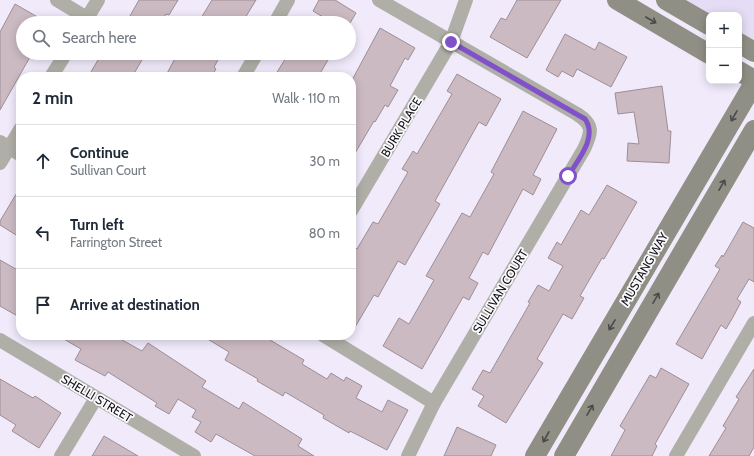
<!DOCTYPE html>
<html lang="en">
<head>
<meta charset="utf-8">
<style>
	body { margin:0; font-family:Cabin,sans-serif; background:#f6f6f7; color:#1f2937 }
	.controls { position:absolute; right:12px; top:12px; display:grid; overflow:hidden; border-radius:8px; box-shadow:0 2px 10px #0003 }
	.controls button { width:36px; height:36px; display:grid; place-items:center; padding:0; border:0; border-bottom:1px solid #e0e1e3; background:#fff; color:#1f2937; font:20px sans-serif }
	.stop { position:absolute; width:12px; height:12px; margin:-9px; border:3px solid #8151c9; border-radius:50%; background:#fff }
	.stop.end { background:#8151c9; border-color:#fff; box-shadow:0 1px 4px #0008 }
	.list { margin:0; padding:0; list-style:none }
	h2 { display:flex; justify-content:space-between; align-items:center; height:52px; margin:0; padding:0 16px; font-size:17px }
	h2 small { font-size:13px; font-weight:400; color:#747a83 }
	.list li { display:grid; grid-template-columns:26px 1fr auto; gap:12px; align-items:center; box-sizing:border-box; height:72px; padding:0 16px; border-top:1px solid #e0e1e3 }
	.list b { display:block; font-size:15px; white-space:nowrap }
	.list p { margin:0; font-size:13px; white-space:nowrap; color:#747a83 }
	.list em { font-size:13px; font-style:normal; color:#747a83 }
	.icon { flex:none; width:22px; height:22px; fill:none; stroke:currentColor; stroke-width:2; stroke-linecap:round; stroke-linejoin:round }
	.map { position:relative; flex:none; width:754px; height:456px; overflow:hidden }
	.search { position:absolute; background:#fff; box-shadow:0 2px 10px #0003; left:16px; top:16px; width:340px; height:44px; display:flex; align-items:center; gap:10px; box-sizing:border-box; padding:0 14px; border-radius:22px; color:#747a83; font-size:15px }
	.panel { position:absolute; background:#fff; box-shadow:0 2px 10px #0003; left:16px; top:72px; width:340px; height:268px; border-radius:16px }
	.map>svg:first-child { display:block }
	.built { fill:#e5ddf5 }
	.building { fill:#ccbac3; stroke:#9e8e96 }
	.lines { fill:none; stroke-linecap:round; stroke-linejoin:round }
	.street { stroke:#afaea7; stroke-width:14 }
	.secondary { stroke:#908f85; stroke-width:20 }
	.oneway { stroke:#4b4a48 }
	.route { stroke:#8151c9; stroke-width:5 }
	.labels { text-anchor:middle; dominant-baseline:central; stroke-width:3.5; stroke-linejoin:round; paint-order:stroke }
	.street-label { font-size:12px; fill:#131217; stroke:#fbfafe }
</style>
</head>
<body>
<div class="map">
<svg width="754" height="456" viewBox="0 0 754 456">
	<rect width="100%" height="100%" fill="#f0eafb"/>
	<path class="built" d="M671,0H754V49L739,40V15H709Z"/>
	<g class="building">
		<path d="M139,0H178L169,15L166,14L161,23H126Z"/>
		<path d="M212,0H256L242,23H198Z"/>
		<path d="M319,0H335L356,13L350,23H333L313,11Z"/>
		<path d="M517,0H561L527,58L490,37L501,18L506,20Z"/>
		<path d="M15,4L48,23H23V53L30,57L0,110V32Z"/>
		<path d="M380,28L415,48L408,60L405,58L390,86L398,90L388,107L385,105L375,122L374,121L351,160V82Z"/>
		<path d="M565,34L595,50L599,42L627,57L611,87L577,69L573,77L562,71L558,77L546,70Z"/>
		<path d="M102,53H146L132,77H88Z"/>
		<path d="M178,53H222L214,67L216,69L211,77H165Z"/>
		<path d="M289,53H332L318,77H274Z"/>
		<path d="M457,74L501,99L486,126L479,122L435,201L440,204L405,265L398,261L378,297L374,295L351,334V254L355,247L357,249L373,222L378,224L408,172L402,169L413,151L417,154L452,94L447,91Z"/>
		<path d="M662,86L668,131H671L669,163L627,161L628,143L639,144L634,112L618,114L615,93Z"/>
		<path d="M523,111L557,129L533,175L541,179L533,195L523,189L488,255L483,252L469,278L478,283L469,300L463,297L422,369L383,346L399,318L409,324L434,280L426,276L462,213L470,217L494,174L491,172Z"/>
		<path d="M607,185L637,202L604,259L602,258L580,296L584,298L572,319L563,314L537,359L543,363L506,423L478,406L484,396L472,389L483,370L490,373L530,303L528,302L538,285L549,291L563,266L548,258L557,242L561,245L581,210L589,215Z"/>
		<path d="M21,186V238L0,225V221Z"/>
		<path d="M743,222L754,228V282L749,279L737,299L741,302L733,317L726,329L721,325L702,359L676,344L720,269L715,266L722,255L723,257Z"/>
		<path d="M0,260L21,272V318L0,306Z"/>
		<path d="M57,335H113L142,351L148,343L206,381L202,387L239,409L243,402L302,439L298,446L314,456H255L216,434L211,442L195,432L201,422L192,417L196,410L178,399L169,414L155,406L157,403L108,372L105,376L75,360L81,349Z"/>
		<path d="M201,335H273L270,340L304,360L302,364L327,379L331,373L344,381L346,377L362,386L356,398L382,412L388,400L408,410L387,450L350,431L349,433L323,418L324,415L285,392L283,396L257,381L258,379L225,360L229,352Z"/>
		<path d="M661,368L689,384L655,444L657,446L652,456H611L625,430L620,426L650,375L656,378Z"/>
		<path d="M754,369V447L749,456H709L726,428L723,426L739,399L736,397Z"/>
		<path d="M0,379L33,398L35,396L61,413L39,448L12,431L16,425L0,415Z"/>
		<path d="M457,427L496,445L491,456H444Z"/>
		<path d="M104,436L138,456H92Z"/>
	</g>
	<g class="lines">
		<g class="street">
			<path d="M57,0L87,18"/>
			<path d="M379,0L577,114C594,125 592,132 584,149L434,403L408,456"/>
			<path d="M84,23L98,0"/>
			<path d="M275,23L288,0"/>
			<path d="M51,77L66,53"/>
			<path d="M243,77L257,53"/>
			<path d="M0,142L21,155"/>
			<path d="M0,163L21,128"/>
			<path d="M351,211L451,42L466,0"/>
			<path d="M323,335L434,403"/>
			<path d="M0,340L194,456"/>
			<path d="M61,456L96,398"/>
			<path d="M676,456L754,323"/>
		</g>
		<g class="secondary">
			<path d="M617,0L709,54"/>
			<path d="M666,0L709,25"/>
			<path d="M739,43L754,52"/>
			<path d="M739,71L754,80"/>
			<path d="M535,456L754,83"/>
			<path d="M564,456L754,130"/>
		</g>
	</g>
	<defs><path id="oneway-shaft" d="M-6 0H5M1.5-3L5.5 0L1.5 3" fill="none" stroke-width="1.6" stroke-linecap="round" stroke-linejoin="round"/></defs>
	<g class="oneway">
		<use href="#oneway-shaft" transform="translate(651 20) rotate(30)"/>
		<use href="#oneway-shaft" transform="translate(734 116) rotate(120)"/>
		<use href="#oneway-shaft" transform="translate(722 185) rotate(-60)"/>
		<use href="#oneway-shaft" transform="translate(656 298) rotate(-60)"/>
		<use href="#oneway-shaft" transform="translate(612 325) rotate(121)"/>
		<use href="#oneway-shaft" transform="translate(590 410) rotate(-60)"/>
		<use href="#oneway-shaft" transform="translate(546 437) rotate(119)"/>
	</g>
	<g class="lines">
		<path class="route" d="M451,42L585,119C598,137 578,160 568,176"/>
	</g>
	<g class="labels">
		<g class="street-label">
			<text transform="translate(401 127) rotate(-59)">BURK PLACE</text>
			<text transform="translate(644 269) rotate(-60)">MUSTANG WAY</text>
			<text transform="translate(500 291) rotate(-59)">SULLIVAN COURT</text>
			<text transform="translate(97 398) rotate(31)">SHELLI STREET</text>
		</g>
	</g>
</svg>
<div class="controls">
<button>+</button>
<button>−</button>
</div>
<div class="stop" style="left:568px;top:176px"></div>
<div class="stop end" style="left:451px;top:42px"></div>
<div class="search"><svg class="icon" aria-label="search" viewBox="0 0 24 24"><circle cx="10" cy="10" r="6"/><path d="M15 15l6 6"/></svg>Search here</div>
<section class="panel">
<h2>2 min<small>Walk · 110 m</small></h2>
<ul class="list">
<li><svg class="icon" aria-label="ahead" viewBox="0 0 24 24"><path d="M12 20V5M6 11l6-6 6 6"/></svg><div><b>Continue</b><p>Sullivan Court</p></div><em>30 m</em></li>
<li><svg class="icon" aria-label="left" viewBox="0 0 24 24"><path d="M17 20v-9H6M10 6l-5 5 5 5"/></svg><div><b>Turn left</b><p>Farrington Street</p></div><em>80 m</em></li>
<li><svg class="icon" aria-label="arrive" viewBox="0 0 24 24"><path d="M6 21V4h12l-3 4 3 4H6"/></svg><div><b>Arrive at destination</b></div></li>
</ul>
</section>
</div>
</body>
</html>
